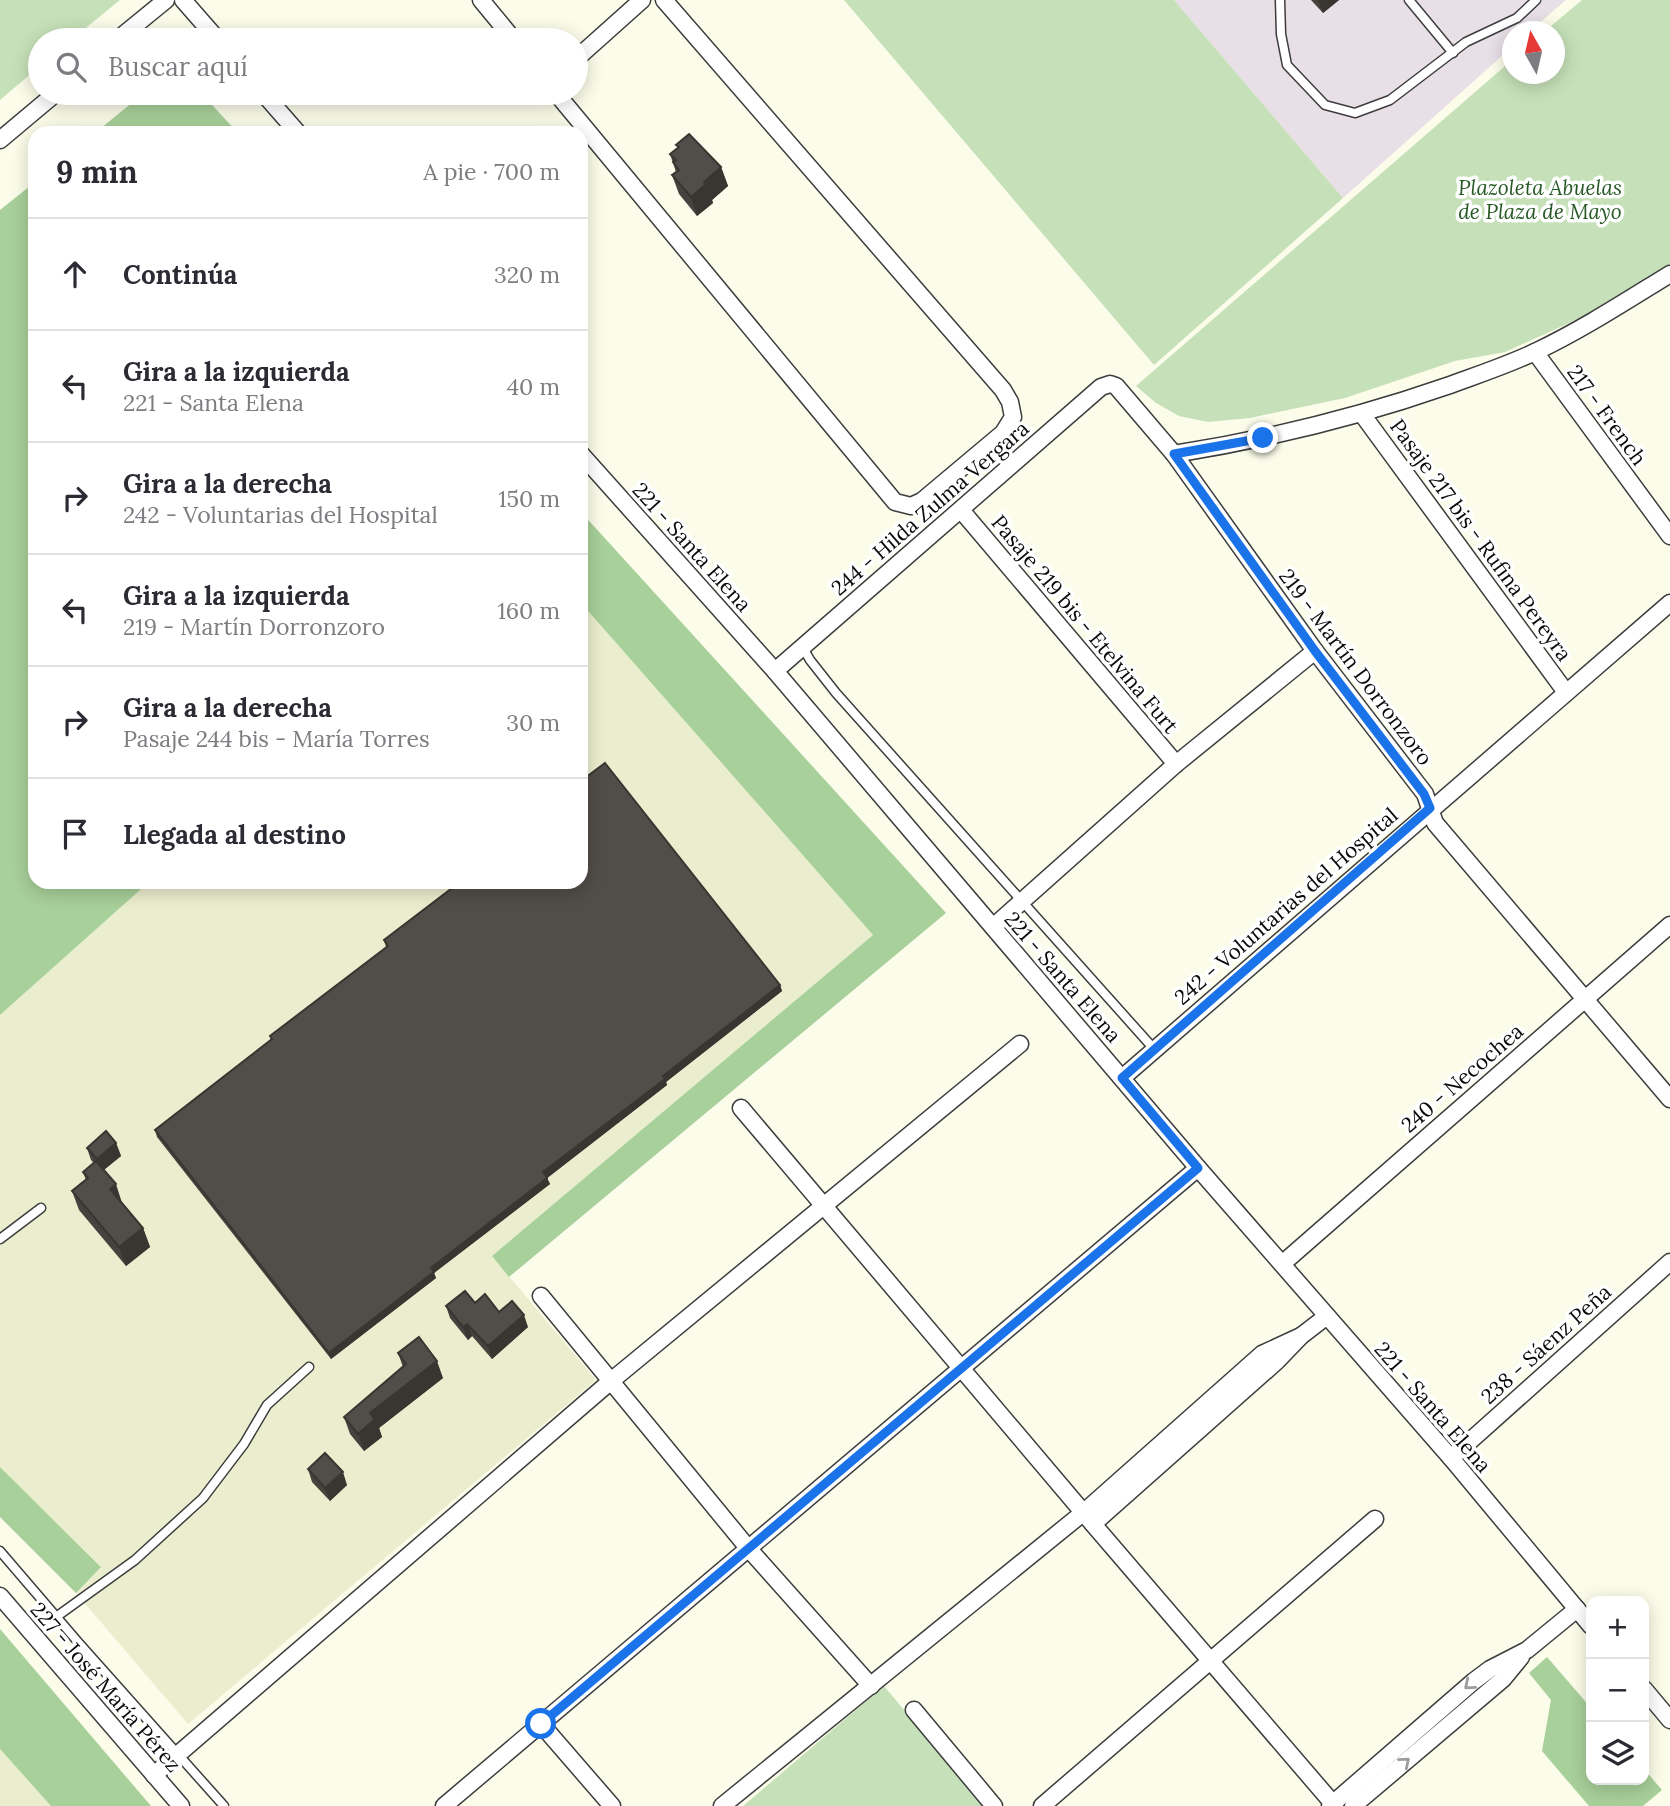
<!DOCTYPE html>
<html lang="es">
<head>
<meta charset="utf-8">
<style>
	body { margin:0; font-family:Lora,serif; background:#f7f7f7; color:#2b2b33 }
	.controls { position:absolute; right:21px; bottom:21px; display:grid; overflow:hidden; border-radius:14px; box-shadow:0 4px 18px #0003 }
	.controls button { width:63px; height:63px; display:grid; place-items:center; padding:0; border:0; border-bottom:2px solid #e1e1e2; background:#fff; color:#2b2b33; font:35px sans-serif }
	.compass { position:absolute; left:1502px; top:21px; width:63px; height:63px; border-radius:50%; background:#fff; box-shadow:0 4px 18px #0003; rotate:352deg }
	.stop { position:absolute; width:21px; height:21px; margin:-16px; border:5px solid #1a73e8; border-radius:50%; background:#fff }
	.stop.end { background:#1a73e8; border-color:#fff; box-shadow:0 2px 7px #0008 }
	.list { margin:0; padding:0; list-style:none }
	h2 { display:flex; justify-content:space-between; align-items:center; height:91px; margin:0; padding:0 28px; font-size:30px }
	h2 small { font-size:23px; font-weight:400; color:#7c7c81 }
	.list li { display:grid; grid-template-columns:46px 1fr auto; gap:21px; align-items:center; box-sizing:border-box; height:112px; padding:0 28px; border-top:2px solid #e1e1e2 }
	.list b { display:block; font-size:26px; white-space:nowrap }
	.list p { margin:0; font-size:23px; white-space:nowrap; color:#7c7c81 }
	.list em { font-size:23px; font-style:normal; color:#7c7c81 }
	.icon { flex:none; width:38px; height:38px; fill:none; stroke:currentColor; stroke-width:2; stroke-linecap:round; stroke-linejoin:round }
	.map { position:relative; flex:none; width:1670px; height:1806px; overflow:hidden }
	.search { position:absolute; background:#fff; box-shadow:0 4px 18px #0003; left:28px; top:28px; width:560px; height:77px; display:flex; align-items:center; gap:18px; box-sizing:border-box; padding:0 24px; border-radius:38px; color:#7c7c81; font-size:26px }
	.panel { position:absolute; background:#fff; box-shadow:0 4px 18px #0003; left:28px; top:126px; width:560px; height:763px; border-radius:21px }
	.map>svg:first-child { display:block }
	.industrial { fill:#e8dfe7 }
	.farmland { fill:#ebeece }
	.green { fill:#c6e1b9 }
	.forest { fill:#a8d09a }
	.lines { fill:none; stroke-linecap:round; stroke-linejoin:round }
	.service-casing { stroke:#3d3d3d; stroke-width:11 }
	.minor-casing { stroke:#3d3d3d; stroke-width:19 }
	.service { stroke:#fff; stroke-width:8 }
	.minor { stroke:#fff; stroke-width:16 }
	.wall { fill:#46423e }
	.shaded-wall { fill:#393632 }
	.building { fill:#514d48; stroke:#393632; stroke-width:2 }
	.oneway { stroke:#9d9d9d }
	.route { stroke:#1a73e8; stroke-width:9 }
	.labels { text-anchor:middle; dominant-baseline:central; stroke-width:7; stroke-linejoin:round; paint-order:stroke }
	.park-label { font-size:21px; font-style:italic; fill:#255824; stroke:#fff }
	.street-label { font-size:21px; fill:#0a0a0a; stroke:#fff }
</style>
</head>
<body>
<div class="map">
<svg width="1670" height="1806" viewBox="0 0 1670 1806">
	<rect width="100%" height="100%" fill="#fcfcea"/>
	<path class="industrial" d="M1174,0H1566L1530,31L1512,32V47L1343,198Z"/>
	<g class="farmland">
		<path d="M581,603L873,935L492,1256L596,1380L188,1724L76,1593L101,1566L0,1467V1015L149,882H581Z"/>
		<path d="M0,1749L51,1806H0Z"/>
	</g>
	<g class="green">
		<path d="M0,0H120L71,40H40V66L0,100Z"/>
		<path d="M844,0H1174L1343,198L1154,365Z"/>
		<path d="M1582,0H1670V264L1623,295L1569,323L1505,352L1455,361L1345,398L1250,418L1208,422L1179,416L1156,403L1136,386L1512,60V74H1554V32L1545,31Z"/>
		<path d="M884,1686L985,1806H743Z"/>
	</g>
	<g class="forest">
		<path d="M144,93H201L238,133H95Z"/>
		<path d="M35,182V882H149L0,1015V210Z"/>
		<path d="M581,512L946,913L509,1277L492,1256L873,935L581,603Z"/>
		<path d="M0,1467L101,1567L76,1593L0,1517Z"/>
		<path d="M0,1629L151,1806H51L0,1749Z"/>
		<path d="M1547,1657L1591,1708V1780H1644V1769L1662,1790L1643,1806H1589L1542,1751L1551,1700L1529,1673Z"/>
	</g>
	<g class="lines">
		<defs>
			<g id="service">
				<path d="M1280,0L1281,34L1287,65L1325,105L1355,113L1390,100L1466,42L1517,18L1536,0"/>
				<path d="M1409,0L1453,53"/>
				<path d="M802,646L810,660L836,693L1154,1049"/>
				<path d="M0,1239L41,1208"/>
				<path d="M0,1551L78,1642L224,1806"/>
				<path d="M56,1617L135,1560L203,1498L244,1444L267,1405L309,1367"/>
			</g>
			<g id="minor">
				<path d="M183,0L218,40"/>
				<path d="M481,0L514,40"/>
				<path d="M117,40L166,0"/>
				<path d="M576,59L642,0"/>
				<path d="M263,93L298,133"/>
				<path d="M556,93L895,502L911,506L922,501L1003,433L1013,417L1010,402L1003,390L664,0"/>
				<path d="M0,140L56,93"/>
				<path d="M1535,352L1670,536"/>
				<path d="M1362,414L1565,691"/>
				<path d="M581,454L775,671L1198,1168L1451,1458L1591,1626"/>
				<path d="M1174,454C1268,439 1358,417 1447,386C1477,375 1508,365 1537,351C1583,329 1626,301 1670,274"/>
				<path d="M961,510L1176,764"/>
				<path d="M775,671L1101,387L1110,384L1116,386L1174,454L1315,651L1425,794L1435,823L1670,1099"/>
				<path d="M993,927L1176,764L1315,651"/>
				<path d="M1122,1078L1670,603"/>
				<path d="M741,1108L1093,1524L1335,1806"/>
				<path d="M1282,1264L1670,925"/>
				<path d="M541,1296L748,1548L871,1686"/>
				<path d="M1451,1458L1670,1262"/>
				<path d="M1093,1524L1277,1361L1301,1336L1327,1316"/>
				<path d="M0,1596L181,1806"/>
				<path d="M1644,1689L1670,1720"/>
				<path d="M914,1710L994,1806"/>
				<path d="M541,1724L612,1806"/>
				<path d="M154,1775L611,1381L1020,1044"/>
				<path d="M444,1806L1198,1168"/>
				<path d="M722,1806L1084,1512L1262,1354L1301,1336"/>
				<path d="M1042,1806L1375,1519"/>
				<path d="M1330,1806L1474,1681L1490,1669L1527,1650L1577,1609"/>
				<path d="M1353,1806L1503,1679L1521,1657"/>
			</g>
		</defs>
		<use href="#service" class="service-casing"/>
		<use href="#minor" class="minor-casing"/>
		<use href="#service" class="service"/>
		<use href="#minor" class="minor"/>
	</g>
	<g class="wall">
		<path d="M1311,0H1339L1323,13Z"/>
		<path d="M676,145L721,167L728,186L712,200L713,203L697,216L679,194L672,175L676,172L670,154L678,148Z"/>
		<path d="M384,940L780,985L782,991L666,1082L667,1085L547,1178L550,1184L434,1273L436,1278L331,1359L157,1137L155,1130L271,1040L270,1036L386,947Z"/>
		<path d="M116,1143L121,1156L104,1170L122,1203L143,1228L150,1247L126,1266L79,1210L72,1191L86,1180L83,1172L94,1163L91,1160L87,1148Z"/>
		<path d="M475,1303L499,1312L528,1327L492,1359L472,1336L468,1340L450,1318L446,1306Z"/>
		<path d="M398,1353L443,1378L379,1428L382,1437L364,1451L350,1434L344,1417L403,1367Z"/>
		<path d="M308,1469L347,1485L330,1501L312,1482Z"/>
	</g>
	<g class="shaded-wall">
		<path d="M1318,0H1339L1323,13Z"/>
		<path d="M721,167L728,186L712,200L713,203L697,216L691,197L704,182Z"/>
		<path d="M780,985L782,991L666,1082L667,1085L546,1179L543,1172L663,1076Z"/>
		<path d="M116,1143L121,1156L101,1172L97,1159Z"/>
		<path d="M547,1178L550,1184L434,1273L436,1278L331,1359L329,1353L431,1268Z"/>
		<path d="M116,1184L122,1203L117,1208L110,1189Z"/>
		<path d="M143,1228L150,1247L126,1266L119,1247Z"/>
		<path d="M524,1315L528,1327L492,1359L488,1346Z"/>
		<path d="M467,1324L472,1336L468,1340L463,1327Z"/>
		<path d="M437,1361L443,1378L379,1428L382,1437L364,1451L358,1434L370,1413Z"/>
		<path d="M343,1472L347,1485L330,1501L325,1488Z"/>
	</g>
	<g class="building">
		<path d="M689,134L721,167L704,182L706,184L691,197L672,175L679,170L673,162L676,160L670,154L679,147L676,145Z"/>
		<path d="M605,763L780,985L663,1076L665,1079L543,1172L547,1178L431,1268L434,1272L329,1353L155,1130L272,1039L270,1036L388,946L384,940L460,882H581V781Z"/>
		<path d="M106,1131L116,1143L97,1159L87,1148Z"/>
		<path d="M96,1161L116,1184L110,1189L143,1228L119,1247L72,1191L88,1178L83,1172Z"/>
		<path d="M465,1291L475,1303L485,1294L499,1312L512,1301L524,1315L488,1346L467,1324L463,1327L446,1306Z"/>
		<path d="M419,1337L437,1361L370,1413L375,1419L358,1434L344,1417L406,1364L398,1353Z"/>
		<path d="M325,1453L343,1472L325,1488L308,1469Z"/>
	</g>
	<defs><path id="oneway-chevron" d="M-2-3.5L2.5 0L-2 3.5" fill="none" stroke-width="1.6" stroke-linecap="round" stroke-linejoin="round" transform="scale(1.75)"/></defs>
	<g class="oneway">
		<use href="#oneway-chevron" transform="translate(1469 1685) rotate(140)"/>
		<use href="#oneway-chevron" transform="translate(1405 1762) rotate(-40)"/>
	</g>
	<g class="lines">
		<path class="route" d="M541,1724L1198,1168L1122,1078L1430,808L1424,794L1315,651L1174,454L1263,438"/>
	</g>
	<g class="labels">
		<g class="park-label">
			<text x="1540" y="187">Plazoleta Abuelas<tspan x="1540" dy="24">de Plaza de Mayo</tspan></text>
		</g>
		<g class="street-label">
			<text transform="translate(1607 415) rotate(54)">217 - French</text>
			<text transform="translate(930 508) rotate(-41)">244 - Hilda Zulma Vergara</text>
			<text transform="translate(1481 540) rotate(54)">Pasaje 217 bis - Rufina Pereyra</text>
			<text transform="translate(692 547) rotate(48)">221 - Santa Elena</text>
			<text transform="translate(1085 624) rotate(50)">Pasaje 219 bis - Etelvina Furt</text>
			<text transform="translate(1356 667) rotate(53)">219 - Martín Dorronzoro</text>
			<text transform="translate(1286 906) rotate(-41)">242 - Voluntarias del Hospital</text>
			<text transform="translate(1063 977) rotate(49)">221 - Santa Elena</text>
			<text transform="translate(1462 1078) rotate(-41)">240 - Necochea</text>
			<text transform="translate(1546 1344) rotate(-42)">238 - Sáenz Peña</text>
			<text transform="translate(1433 1407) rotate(49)">221 - Santa Elena</text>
			<text transform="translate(106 1687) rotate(49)">227 - José María Pérez</text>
		</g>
	</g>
</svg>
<div class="controls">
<button>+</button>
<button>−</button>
<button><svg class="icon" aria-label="layers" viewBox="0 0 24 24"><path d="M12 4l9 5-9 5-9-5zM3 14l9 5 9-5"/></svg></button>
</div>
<svg class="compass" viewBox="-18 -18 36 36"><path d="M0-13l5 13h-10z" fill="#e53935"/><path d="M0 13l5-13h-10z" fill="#7c7c81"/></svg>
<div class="stop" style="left:541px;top:1724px"></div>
<div class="stop end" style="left:1263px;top:438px"></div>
<div class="search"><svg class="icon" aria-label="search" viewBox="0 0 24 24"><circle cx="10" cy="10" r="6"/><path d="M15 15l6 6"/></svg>Buscar aquí</div>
<section class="panel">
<h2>9 min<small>A pie · 700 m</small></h2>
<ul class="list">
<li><svg class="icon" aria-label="ahead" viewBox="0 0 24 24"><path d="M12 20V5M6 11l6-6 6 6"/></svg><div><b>Continúa</b></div><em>320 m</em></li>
<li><svg class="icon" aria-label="left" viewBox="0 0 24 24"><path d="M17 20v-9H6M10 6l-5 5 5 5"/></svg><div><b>Gira a la izquierda</b><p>221 - Santa Elena</p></div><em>40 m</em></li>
<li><svg class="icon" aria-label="right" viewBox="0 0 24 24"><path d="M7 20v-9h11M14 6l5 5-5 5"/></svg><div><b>Gira a la derecha</b><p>242 - Voluntarias del Hospital</p></div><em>150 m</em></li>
<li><svg class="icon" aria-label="left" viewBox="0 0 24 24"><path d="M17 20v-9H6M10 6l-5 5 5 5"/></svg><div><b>Gira a la izquierda</b><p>219 - Martín Dorronzoro</p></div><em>160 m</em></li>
<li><svg class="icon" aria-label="right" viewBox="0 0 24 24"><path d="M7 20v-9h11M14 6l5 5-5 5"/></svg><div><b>Gira a la derecha</b><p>Pasaje 244 bis - María Torres</p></div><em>30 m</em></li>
<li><svg class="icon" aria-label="arrive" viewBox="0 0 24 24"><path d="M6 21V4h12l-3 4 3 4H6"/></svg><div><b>Llegada al destino</b></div></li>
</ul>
</section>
</div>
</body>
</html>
